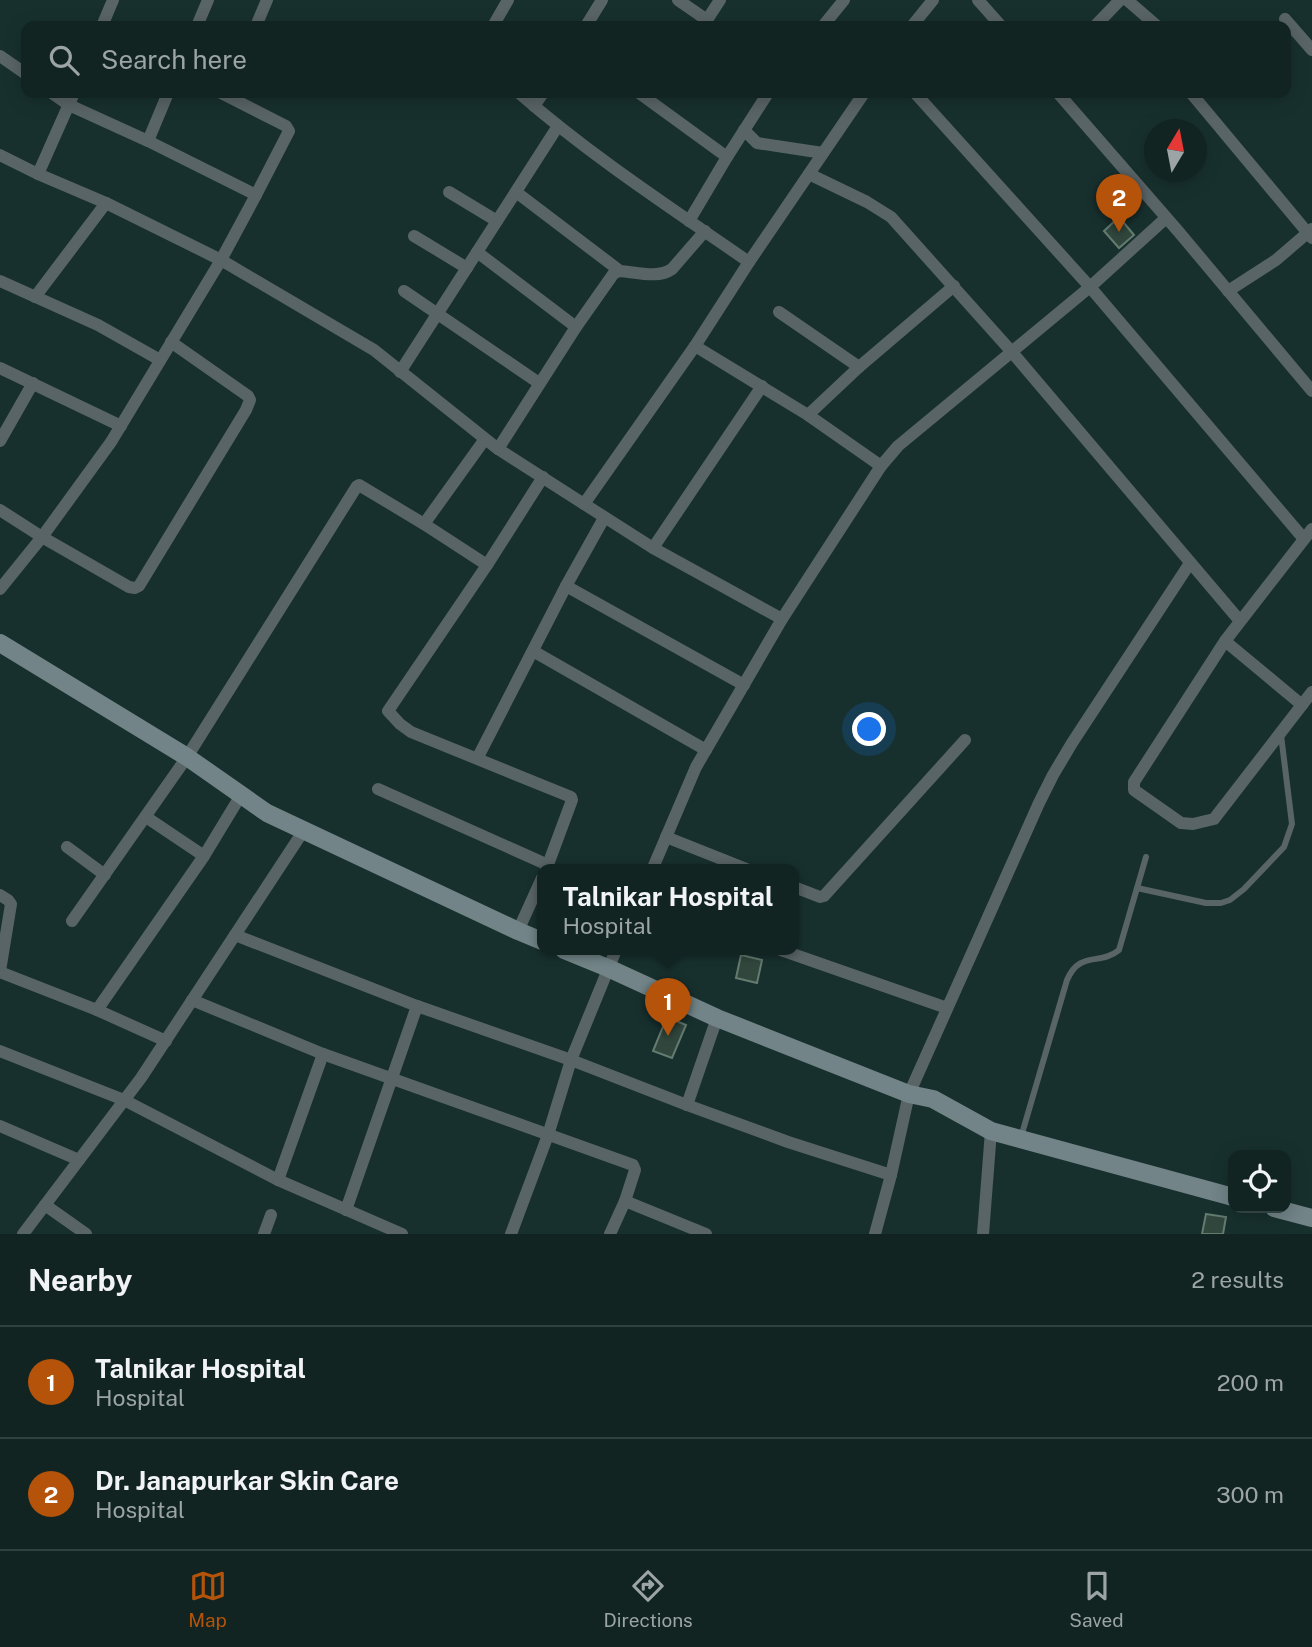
<!DOCTYPE html>
<html lang="en">
<head>
<meta charset="utf-8">
<style>
	body { margin:0; font-family:"Public Sans",sans-serif; background:#1e302f; color:#f1f3f6 }
	.controls { position:absolute; right:21px; bottom:21px; display:grid; overflow:hidden; border-radius:14px; box-shadow:0 4px 18px #0003 }
	.controls button { width:63px; height:63px; display:grid; place-items:center; padding:0; border:0; border-bottom:2px solid #304140; background:#112422; color:#f1f3f6; font:35px sans-serif }
	.compass { position:absolute; left:1144px; top:119px; width:63px; height:63px; border-radius:50%; background:#112422; box-shadow:0 4px 18px #0003; rotate:10deg }
	.you { position:absolute; left:870px; top:730px; width:24px; height:24px; margin:-18px; border:5px solid #fff; border-radius:50%; background:#1a73e8; box-shadow:0 0 0 10px #1a73e833 }
	.badge { display:grid; place-items:center; width:46px; height:46px; border-radius:50%; background:#b45309; color:#fff; font-size:23px; font-weight:700 }
	.pin { position:absolute; translate:-50% -58px; filter:drop-shadow(0 2px 4px #0008) }
	.pin::after { content:''; position:absolute; top:37px; width:24px; height:21px; background:inherit; clip-path:polygon(0 0,100% 0,50% 100%) }
	.popup { position:absolute; left:537px; top:864px; width:262px; height:91px; box-sizing:border-box; display:grid; place-content:center; border-radius:14px; background:#112422; filter:drop-shadow(0 2px 5px #0005); font-size:23px; white-space:nowrap; color:#9ca4a5 }
	.popup b { font-size:26px; color:#f1f3f6 }
	.popup::after { content:''; position:absolute; left:50%; top:100%; margin-left:-14px; border:14px solid transparent; border-top-color:#112422 }
	.list { margin:0; padding:0; list-style:none }
	h2 { display:flex; justify-content:space-between; align-items:center; height:91px; margin:0; padding:0 28px; font-size:30px }
	h2 small { font-size:23px; font-weight:400; color:#9ca4a5 }
	.list li { display:grid; grid-template-columns:46px 1fr auto; gap:21px; align-items:center; box-sizing:border-box; height:112px; padding:0 28px; border-top:2px solid #304140 }
	.list b { display:block; font-size:26px; white-space:nowrap }
	.list p { margin:0; font-size:23px; white-space:nowrap; color:#9ca4a5 }
	.list em { font-size:23px; font-style:normal; color:#9ca4a5 }
	.icon { flex:none; width:38px; height:38px; fill:none; stroke:currentColor; stroke-width:2; stroke-linecap:round; stroke-linejoin:round }
	.map { position:relative; flex:none; width:1312px; height:1234px; overflow:hidden }
	.search { position:absolute; background:#112422; box-shadow:0 4px 18px #0003; left:21px; right:21px; top:21px; height:77px; display:flex; align-items:center; gap:18px; box-sizing:border-box; padding:0 24px; border-radius:14px; color:#9ca4a5; font-size:26px }
	.sheet { height:315px; background:#112422 }
	nav { display:flex; justify-content:space-around; align-items:center; box-sizing:border-box; height:98px; border-top:2px solid #304140; background:#112422; font-size:19px; color:#9ca4a5 }
	nav a { display:grid; justify-items:center; gap:4px }
	nav .on { color:#b45309 }
	.map>svg:first-child { display:block }
	.building { fill:#31473d; stroke:#647b70; stroke-width:2 }
	.lines { fill:none; stroke-linecap:round; stroke-linejoin:round }
	.lane { stroke:#596467; stroke-width:6 }
	.street { stroke:#596467; stroke-width:12 }
	.secondary { stroke:#728488; stroke-width:18 }
</style>
</head>
<body>
<div class="map">
<svg width="1312" height="1234" viewBox="0 0 1312 1234">
	<rect width="100%" height="100%" fill="#17302e"/>
	<g class="building">
		<path d="M1119,217L1134,235L1119,248L1104,231Z"/>
		<path d="M741,955L762,960L757,983L736,978Z"/>
		<path d="M667,1017L686,1025L672,1058L653,1051Z"/>
		<path d="M1206,1214L1226,1217L1223,1234H1202Z"/>
	</g>
	<g class="lines">
		<g class="lane">
			<path d="M1137,888L1206,903H1221L1230,900L1244,889L1284,847L1292,824L1281,735"/>
			<path d="M1021,1137L1067,980C1080,950 1100,966 1119,950L1146,857"/>
		</g>
		<g class="street">
			<path d="M678,0L707,20"/>
			<path d="M978,0L1001,26"/>
			<path d="M1127,0L1157,26"/>
			<path d="M1285,19L1312,50"/>
			<path d="M102,26L113,0"/>
			<path d="M197,26L208,0"/>
			<path d="M256,26L267,0"/>
			<path d="M493,26L508,0"/>
			<path d="M586,26L602,0"/>
			<path d="M703,26L720,0"/>
			<path d="M823,26L844,0"/>
			<path d="M912,26L933,0"/>
			<path d="M1095,26L1120,0"/>
			<path d="M0,56L26,74"/>
			<path d="M52,93L69,105L148,141L256,195"/>
			<path d="M519,93C591,156 671,208 749,262"/>
			<path d="M639,93L727,157"/>
			<path d="M915,93L1090,287L1304,539"/>
			<path d="M1058,93L1178,231L1312,391"/>
			<path d="M1191,93L1312,238"/>
			<path d="M534,106L543,93"/>
			<path d="M744,130L757,143L823,153"/>
			<path d="M148,141L168,93"/>
			<path d="M0,155L38,174L106,203L221,260L256,195L289,131L286,126L221,93"/>
			<path d="M38,174L74,93"/>
			<path d="M809,174L867,202L891,217L1011,351L1240,621"/>
			<path d="M449,192L497,221"/>
			<path d="M516,192L620,271"/>
			<path d="M689,221L727,157L768,93"/>
			<path d="M414,236L467,268"/>
			<path d="M477,252L576,327"/>
			<path d="M0,281L98,325L160,360"/>
			<path d="M404,291L539,383"/>
			<path d="M1228,291L1276,260L1312,229"/>
			<path d="M35,297L106,203"/>
			<path d="M779,312L859,367"/>
			<path d="M695,346L808,415L881,466"/>
			<path d="M0,368L121,426"/>
			<path d="M400,372L558,126"/>
			<path d="M808,415L859,367L954,286"/>
			<path d="M0,441L33,383"/>
			<path d="M498,449L576,327L614,273L620,271C636,272 658,279 672,269L705,231"/>
			<path d="M543,477L487,565L388,711L400,724L411,732L571,797L572,800L546,870"/>
			<path d="M584,504L653,548L782,619L696,767L652,870"/>
			<path d="M0,510L42,537L129,587L135,588L139,586L246,410L250,400L248,396L171,342"/>
			<path d="M424,524L485,439"/>
			<path d="M1312,529L1225,641L1134,782V790L1181,823L1193,824L1214,819L1312,692"/>
			<path d="M653,548L762,386"/>
			<path d="M566,586L744,685"/>
			<path d="M0,589L42,537L111,442L221,260L374,350L498,449L584,504L695,346L749,262L864,93"/>
			<path d="M782,619L881,466L898,446L1090,287L1166,218"/>
			<path d="M1225,641L1302,705"/>
			<path d="M533,651L706,750"/>
			<path d="M478,757L566,586L604,518"/>
			<path d="M378,789L548,865"/>
			<path d="M146,817L204,856"/>
			<path d="M666,837L749,870"/>
			<path d="M67,847L105,875"/>
			<path d="M794,887L820,897L824,896L965,740"/>
			<path d="M0,895L8,900L11,904L0,971"/>
			<path d="M72,921L187,757L357,486L359,485L424,524L487,565"/>
			<path d="M518,931L542,878"/>
			<path d="M235,935L417,1006L571,1060L687,1105L788,1142L891,1175"/>
			<path d="M781,950L947,1008"/>
			<path d="M0,972L97,1010L166,1041"/>
			<path d="M192,1000L323,1054L633,1165L635,1170L625,1201L610,1234"/>
			<path d="M97,1010L204,856L241,795"/>
			<path d="M0,1051L124,1100L278,1180L402,1234"/>
			<path d="M687,1105L717,1018"/>
			<path d="M0,1126L79,1160"/>
			<path d="M278,1180L323,1054"/>
			<path d="M625,1201L706,1234"/>
			<path d="M45,1205L86,1234"/>
			<path d="M346,1210L417,1006"/>
			<path d="M23,1234L141,1078L304,830"/>
			<path d="M264,1234L271,1215"/>
			<path d="M511,1234L548,1135L571,1060L616,950"/>
			<path d="M875,1234L891,1175L909,1094L1039,803L1053,775L1072,743L1190,563"/>
			<path d="M983,1234L991,1131"/>
		</g>
		<g class="secondary">
			<path d="M0,643L187,757L267,813L518,931L542,941"/>
			<path d="M564,950L608,968L717,1018L909,1094L933,1099L991,1131L1233,1197"/>
			<path d="M1274,1208L1312,1218"/>
		</g>
	</g>
</svg>
<div class="controls">
<button><svg class="icon" aria-label="locate" viewBox="0 0 24 24"><circle cx="12" cy="12" r="6"/><path d="M12 2v4M12 18v4M2 12h4M18 12h4"/></svg></button>
</div>
<svg class="compass" viewBox="-18 -18 36 36"><path d="M0-13l5 13h-10z" fill="#e53935"/><path d="M0 13l5-13h-10z" fill="#9ca4a5"/></svg>
<div class="you"></div>
<div class="pin badge" style="left:668px;top:1036px">1</div>
<div class="popup"><b>Talnikar Hospital</b>Hospital</div>
<div class="pin badge" style="left:1119px;top:232px">2</div>
<div class="search"><svg class="icon" aria-label="search" viewBox="0 0 24 24"><circle cx="10" cy="10" r="6"/><path d="M15 15l6 6"/></svg>Search here</div>
</div>
<section class="sheet">
<h2>Nearby<small>2 results</small></h2>
<ul class="list">
<li><span class="badge">1</span><div><b>Talnikar Hospital</b><p>Hospital</p></div><em>200 m</em></li>
<li><span class="badge">2</span><div><b>Dr. Janapurkar Skin Care</b><p>Hospital</p></div><em>300 m</em></li>
</ul>
</section>
<nav>
<a class="on"><svg class="icon" aria-label="map" viewBox="0 0 24 24"><path d="M3 6l6-2 6 2 6-2v14l-6 2-6-2-6 2zM9 4v14M15 6v14"/></svg>Map</a>
<a><svg class="icon" aria-label="directions" viewBox="0 0 24 24"><path d="M12 3l9 9-9 9-9-9zM9 14v-3h6M13 9l2 2-2 2"/></svg>Directions</a>
<a><svg class="icon" aria-label="saved" viewBox="0 0 24 24"><path d="M7 4h10v16l-5-4-5 4z"/></svg>Saved</a>
</nav>
</body>
</html>
